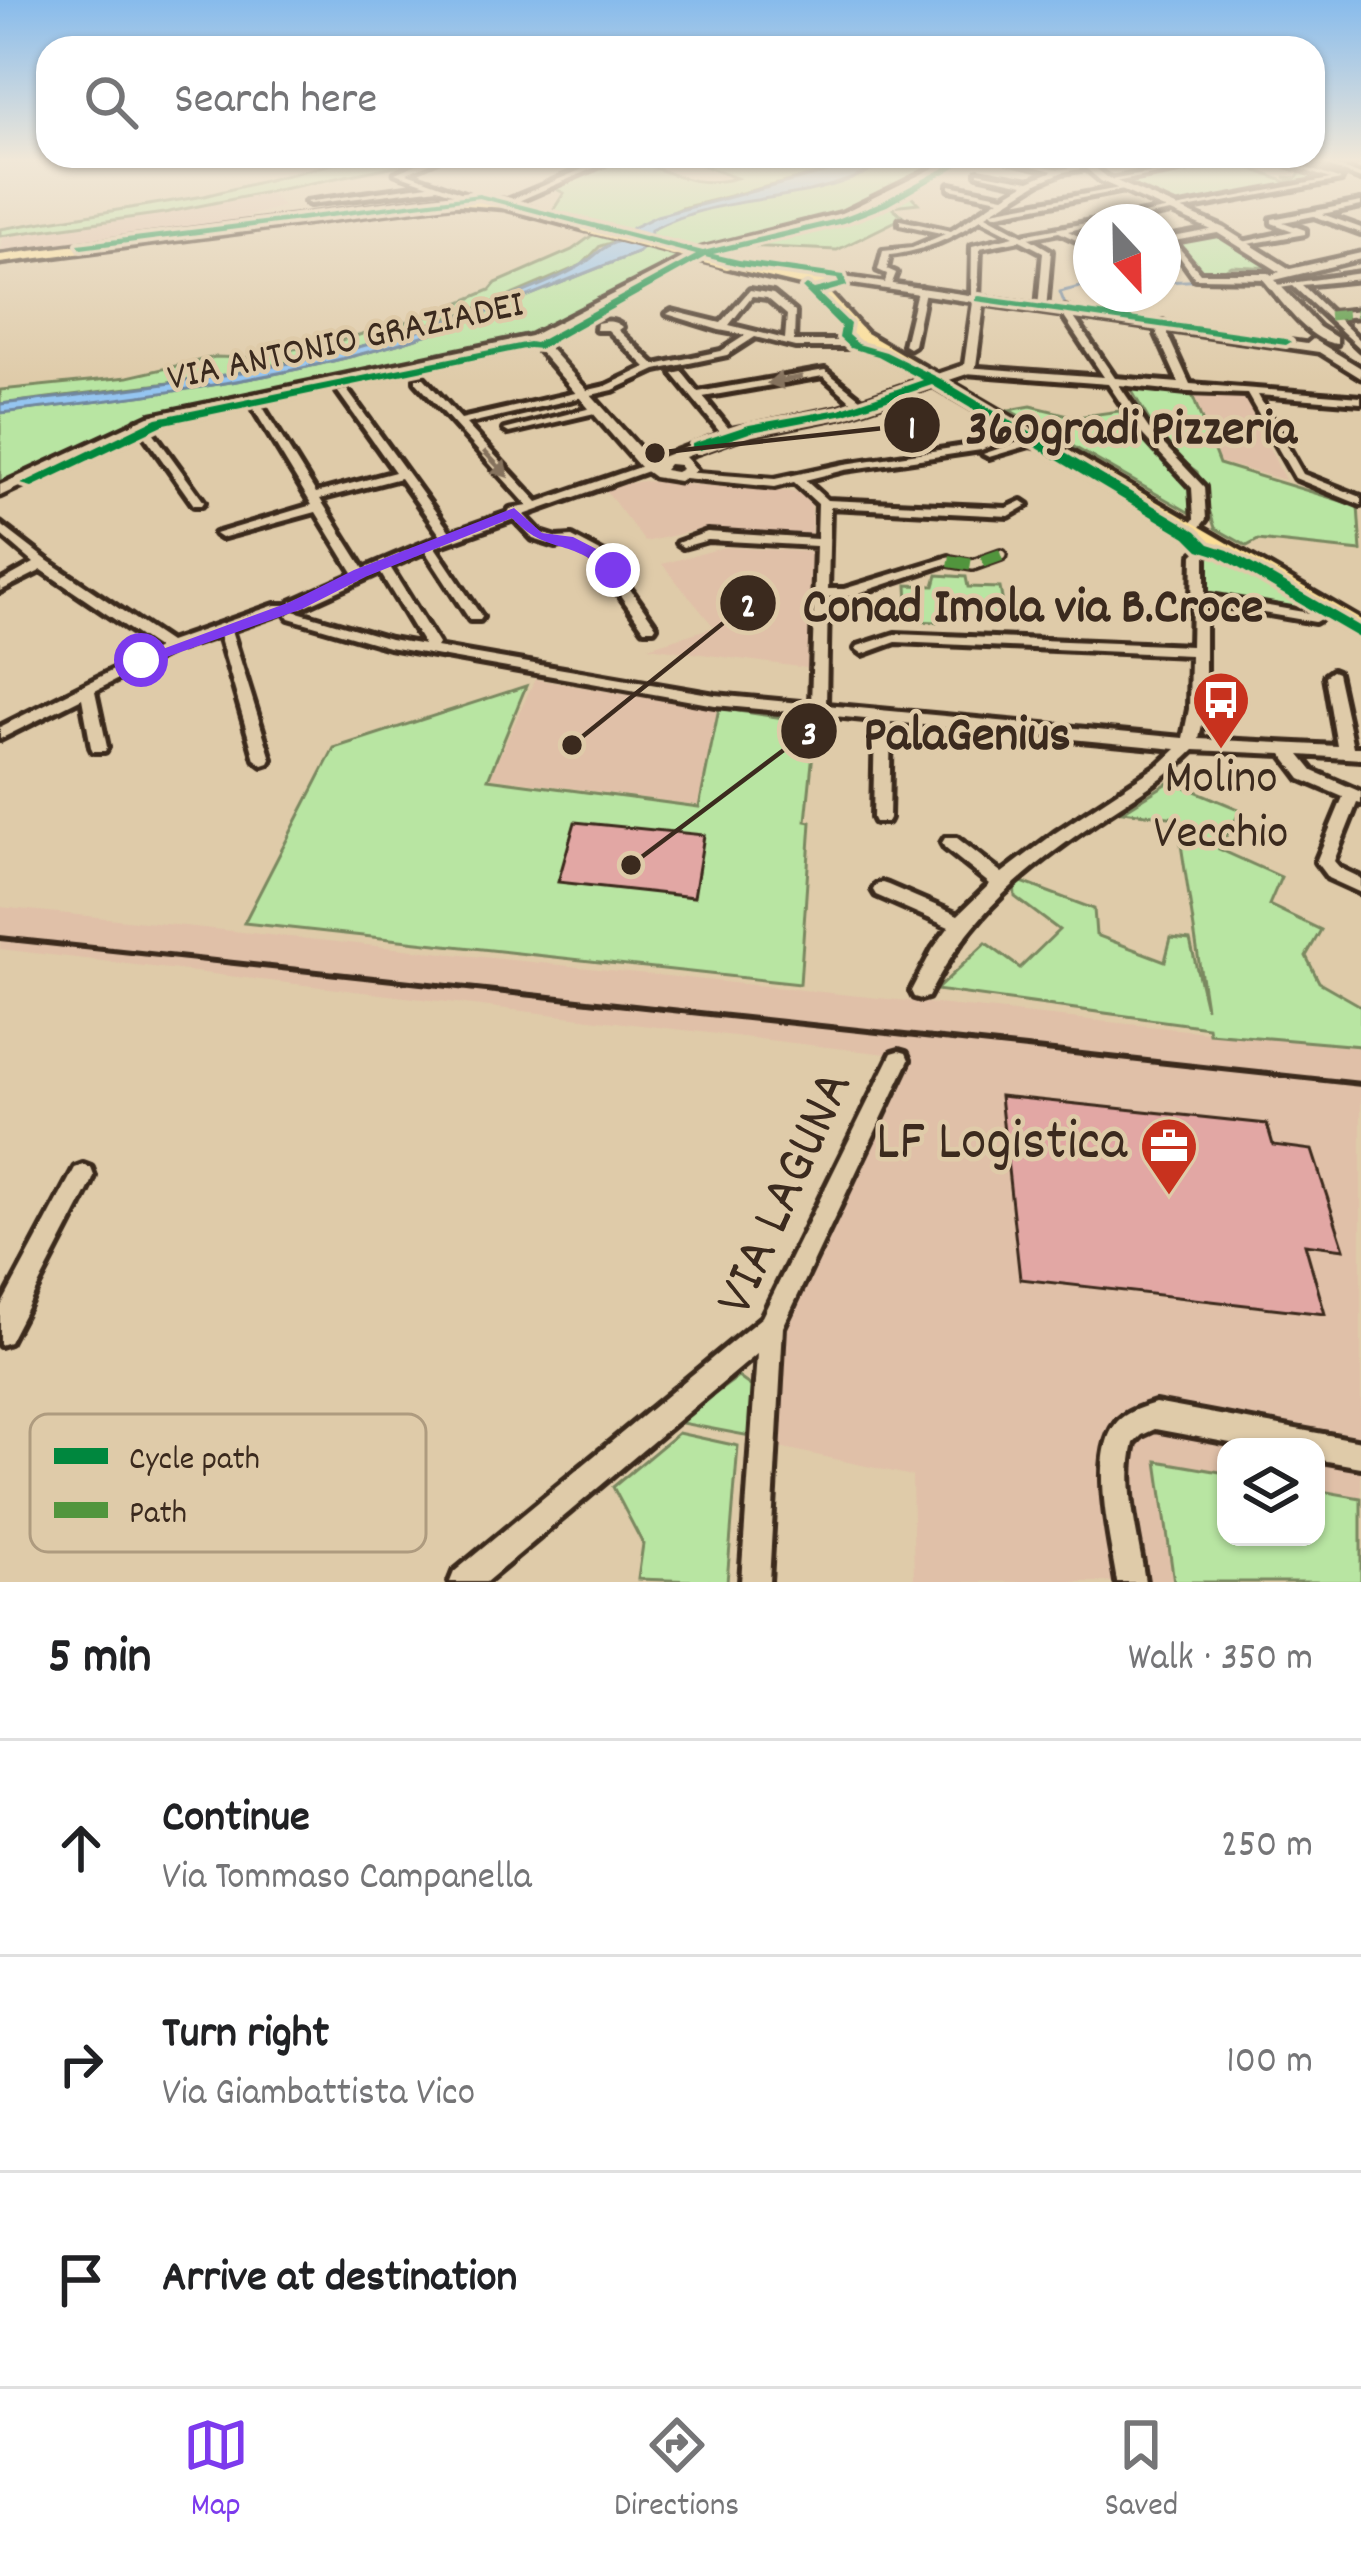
<!DOCTYPE html>
<html lang="en">
<head>
<meta charset="utf-8">
<style>
	body { margin:0; font-family:Dekko,sans-serif; background:#f2f2f2; color:#202124 }
	.controls { position:absolute; right:36px; bottom:36px; display:grid; overflow:hidden; border-radius:24px; box-shadow:0 3px 9px #0004 }
	.controls button { width:108px; height:108px; display:grid; place-items:center; padding:0; border:0; border-bottom:3px solid #e0e0e0; background:#fff; color:#202124; font:60px sans-serif }
	.compass { position:absolute; left:1073px; top:204px; width:108px; height:108px; border-radius:50%; background:#fff; box-shadow:0 3px 9px #0004; rotate:158deg }
	.stop { position:absolute; width:36px; height:36px; margin:-27px; border:9px solid #7c3aed; border-radius:50%; background:#fff }
	.stop.end { background:#7c3aed; border-color:#fff; box-shadow:0 3px 12px #0008 }
	.list { margin:0; padding:0; list-style:none }
	h2 { display:flex; justify-content:space-between; align-items:center; height:156px; margin:0; padding:0 48px; font-size:51px }
	h2 small { font-size:39px; font-weight:400; color:#757577 }
	.list li { display:grid; grid-template-columns:78px 1fr auto; gap:36px; align-items:center; box-sizing:border-box; height:216px; padding:0 48px; border-top:3px solid #e0e0e0 }
	.list b { display:block; font-size:45px; white-space:nowrap }
	.list p { margin:0; font-size:39px; white-space:nowrap; color:#757577 }
	.list em { font-size:39px; font-style:normal; color:#757577 }
	.icon { flex:none; width:66px; height:66px; fill:none; stroke:currentColor; stroke-width:2; stroke-linecap:round; stroke-linejoin:round }
	.map { position:relative; flex:none; width:1361px; height:1582px; overflow:hidden }
	.search { position:absolute; background:#fff; box-shadow:0 3px 9px #0004; left:36px; right:36px; top:36px; height:132px; display:flex; align-items:center; gap:30px; box-sizing:border-box; padding:0 42px; border-radius:36px; color:#757577; font-size:45px }
	.sheet { height:804px; background:#fff }
	nav { display:flex; justify-content:space-around; align-items:center; box-sizing:border-box; height:168px; border-top:3px solid #e0e0e0; background:#fff; font-size:33px; color:#757577 }
	nav a { display:grid; justify-items:center; gap:6px }
	nav .on { color:#7c3aed }
	.map>svg:first-child { display:block }
	.built { fill:#e0c0a8; fill-rule:evenodd }
	.green { fill:#b8e5a2; stroke:#7a8860; stroke-width:3 }
	.water { fill:#95c5f1; stroke:#71879d; stroke-width:3 }
	.lines { fill:none; stroke-linecap:round; stroke-linejoin:round }
	.stream { stroke:#71879d; stroke-width:3 }
	.building { fill:#e2a7a4; stroke:#3b2a1e; stroke-width:3 }
	.pedestrian-casing { stroke:#3b2a1e; stroke-width:16 }
	.minor-casing { stroke:#3b2a1e; stroke-width:10 }
	.tertiary-casing { stroke:#3b2a1e; stroke-width:9 }
	.primary-casing { stroke:#3b2a1e; stroke-width:9 }
	.pedestrian { stroke:#dfcba9; stroke-width:9 }
	.minor { fill:#dfcba9; fill-rule:evenodd }
	.tertiary { fill:#dfcba9; fill-rule:evenodd }
	.primary { fill:#fcde96; fill-rule:evenodd }
	.rail { stroke:#3b2a1e; stroke-width:6 }
	.primary-bridge-casing { stroke:#3b2a1e; stroke-width:16; stroke-linecap:butt }
	.primary-bridge { stroke:#fcde96; stroke-width:12 }
	.quiet-far1 { stroke:#51953d; stroke-width:9; stroke-dasharray:18 9; stroke-linecap:butt }
	.quiet { stroke:#51953d; stroke-width:12; stroke-dasharray:22 12; stroke-linecap:butt }
	.cycleway-casing { stroke:#dfcba9; stroke-width:8 }
	.cycleway { fill:#00873e; fill-rule:evenodd }
	.oneway { fill:#85725d }
	.route { fill:#7c3aed }
	.labels { text-anchor:middle; dominant-baseline:central; stroke-width:9; stroke-linejoin:round; paint-order:stroke }
	.far-street-label { font-size:39px; fill:#3b2a1e; stroke:#dfcba9 }
	.poi-label { font-size:48px; fill:#3b2a1e; stroke:#dfcba9 }
	.near-poi-label { font-size:57px; fill:#3b2a1e; stroke:#dfcba9; text-anchor:end }
	.near-street-label { font-size:57px; fill:#3b2a1e; stroke:#dfcba9 }
	.key { fill:#dfcba9; stroke:#ae9b7f; stroke-width:3 }
	.key-label { font-size:33px; fill:#3b2a1e }
	.leader { fill:none; stroke:#3b2a1e; stroke-width:4.5 }
	.callout-dot { fill:#3b2a1e; stroke:#dfcba9; stroke-width:4.5 }
	.mark-label { font-size:36px; text-anchor:middle; font-weight:bold; fill:#fff }
	.callout-label { font-size:51px; text-anchor:middle; font-weight:bold; fill:#3b2a1e; stroke:#dfcba9; stroke-width:9; stroke-linejoin:round; paint-order:stroke }
</style>
</head>
<body>
<div class="map">
<svg width="1361" height="1582" viewBox="0 0 1361 1582">
	<rect width="100%" height="100%" fill="#dfcba9"/>
	<filter id="ink" filterUnits="userSpaceOnUse"><feTurbulence type="fractalNoise" baseFrequency=".00833" numOctaves="2"/><feDisplacementMap in="SourceGraphic" scale="24" xChannelSelector="R" yChannelSelector="G"/><feConvolveMatrix kernelMatrix="1 2 1 2 8 2 1 2 1" color-interpolation-filters="sRGB"/></filter>
	<g filter="url(#ink)">
		<g class="built">
			<path d="M270,193L283,206L247,217L243,229L4,257L0,250L3,236L164,213Z"/>
			<path d="M1193,394L1244,397L1285,480L1219,462Z"/>
			<path d="M643,481L798,492L812,505L811,537L698,530L645,542L603,487Z"/>
			<path d="M726,547L811,552L807,668L648,647L714,627L662,564Z"/>
			<path d="M535,679L718,710L698,805L490,777Z"/>
			<path d="M0,907L1361,1048V1582H914L912,1476L775,1446L770,1339L903,1056L0,949ZM1226,1447H1316V1537H1226Z"/>
		</g>
		<g class="green">
			<path d="M348,160H425L164,213L0,236V229L204,196Z"/>
			<path d="M688,160H873L682,208L626,232L552,212L564,193L554,188C571,179 596,163 615,161C659,158 681,193 736,178Z"/>
			<path d="M894,160H951L900,184L918,203L891,206L904,217L837,250L741,246L697,253L528,339L169,414L0,485V413C133,398 268,382 397,344C479,319 556,283 637,253L651,230L677,217L718,204L851,179Z"/>
			<path d="M1184,160H1218L1209,162L1215,165L1268,160L1291,168L1247,167L1286,182L1292,180L1284,177L1296,178L1303,171L1326,179L1175,210L1106,181L1194,165Z"/>
			<path d="M598,231L627,238L600,246L582,265L498,301L367,345L217,377L0,404V390L128,377L215,357L246,358L341,340L430,315L490,290L496,283L572,250Z"/>
			<path d="M1219,234L1274,268L1232,266L1228,268L1231,271L1198,272L1176,242Z"/>
			<path d="M1130,388L1191,392L1219,464L1358,506L1361,551L1258,540L1247,546L1215,528L1197,472L1166,449Z"/>
			<path d="M1031,406L1077,417L1119,411L1154,453L1183,477L1190,489V513L1009,410Z"/>
			<path d="M1217,553L1322,612L1211,595L1205,586V554Z"/>
			<path d="M937,575L966,577L968,587L1000,588L1006,620L939,616V622L909,621L907,585L934,586Z"/>
			<path d="M526,686L488,779L699,807L719,708L816,723L806,821L811,822L800,984L244,923L334,748Z"/>
			<path d="M1171,781L1241,810L1219,849L1281,877L1269,905L1321,930L1306,956L1319,982L1361,1006V1046L1209,1033L1208,1027L936,990L986,943L1020,968L1059,930L1015,897L1014,879L1094,909L1096,935L1165,961L1171,938L1190,940L1206,1008L1177,818L1123,811Z"/>
			<path d="M738,1377L752,1387L750,1436L676,1422Z"/>
			<path d="M678,1433L738,1446L727,1582L638,1579L643,1544L613,1487Z"/>
			<path d="M1157,1461L1226,1473V1537H1316V1490L1361,1498V1582H1174Z"/>
		</g>
		<path class="water" d="M873,160H894C880,166 865,173 851,179C784,204 722,194 651,230L650,241L637,253C556,283 479,319 397,344C268,382 133,398 0,413V404C152,387 306,370 452,319C489,306 547,285 580,266C600,254 599,246 626,239L632,228L657,216Z"/>
		<g class="lines">
			<g class="stream">
				<path d="M1163,282L1253,278"/>
				<path d="M1066,307L1060,292L1091,284"/>
			</g>
		</g>
		<g class="building">
			<path d="M575,822L704,835L694,897L558,882Z"/>
			<path d="M1000,1096L1267,1124L1273,1145L1312,1150L1344,1249L1305,1244L1325,1314L1020,1279Z"/>
		</g>
		<g class="lines">
			<defs>
				<path id="pedestrian" d="M949,561L973,565L1001,555"/>
				<g id="minor">
					<path d="M604,160H612L507,206L500,204Z"/>
					<path d="M1007,160L1060,169L1089,165L1092,167L1063,172L1039,182L992,211L1125,187L1129,189L994,215L991,212L986,215L1023,235L1091,222H1092L1091,226L1068,231L1091,242V247L1059,232L1029,238L1051,251L1046,310L1038,308L1043,252L1020,240L980,248L978,298L971,300L972,246L1014,236L981,219C952,238 925,251 890,255L887,269L896,273L890,288H884L887,274L878,270L883,251L912,248L945,234L900,224V220L951,231L999,199L950,189V185L1004,196L1024,184L978,174V172L1029,181L1053,171Z"/>
					<path d="M1219,160H1233L1109,183L1105,181Z"/>
					<path d="M1275,160H1284L1341,180L1117,222H1100L1330,179Z"/>
					<path d="M1312,160L1329,163L1361,160L1337,166L1361,175V179Z"/>
					<path d="M435,184L438,188L310,204L306,202Z"/>
					<path d="M1361,202V206L1322,214L1361,228V233L1314,216L1283,222L1305,230V234L1242,245L1238,243L1293,231L1272,223V219Z"/>
					<path d="M1220,228L1223,232L1163,243V239Z"/>
					<path d="M1176,244L1200,273H1269L1273,276L1269,279L1195,278L1172,246Z"/>
					<path d="M1361,273V279L1302,285L1331,313L1361,310V316L1337,318L1361,341V349L1293,286L1274,289L1270,286Z"/>
					<path d="M921,288L925,291L914,345L909,348L904,345L917,291Z"/>
					<path d="M750,290L773,294L795,312L794,341H864L888,350L883,353L863,347H795L755,337L727,355L656,370L613,390L466,424L538,502L645,465H653V469L524,515L541,533L557,538L572,537L606,555L656,626L654,629H644L596,561L566,544L556,546L533,539L514,519L435,547L482,617L480,620H470L425,551L390,567L438,644L436,647L715,695L811,704L816,546L708,540L683,547L677,543L707,532L817,539L818,504L794,482L775,487L684,478L678,475L684,472L775,479L845,464L979,444L1001,434L998,418L1007,416L1013,436L981,450L845,470L805,480L827,500L1007,508L1022,501L1028,505L1009,516L830,507L828,589H844L949,557L955,561L850,596L828,597L826,705L1183,738L1189,709L1190,655L896,642L863,654L856,649L858,646L895,634L1191,646L1193,555L1209,540H1217V546L1205,556V595L1315,614L1322,618L1315,622L1205,603V709L1199,739L1337,746L1325,676L1332,671L1337,673L1353,747H1361V759L1300,755L1313,771L1361,792V804L1357,803L1334,861L1340,868L1361,878V893L1328,878L1316,862L1343,797L1301,779L1282,754L1194,750C1167,777 1135,796 1103,817C1026,869 970,913 928,997L921,999L914,997L911,991L933,949L949,927L876,895L873,890L876,885L882,883L888,885L958,915L990,884L945,848L942,843L945,838H957L1002,873L1055,833L1160,764L1176,749L891,722L889,818L887,822H875L873,818L875,720L824,715L818,717L812,714L715,705L389,647L289,618L287,615L294,611L390,639L424,645L380,572L301,608H291V602L354,574L316,512L221,538L215,534L312,505L247,398L248,396H256L316,493L395,472L338,392L347,390L451,533L508,513L510,509L528,506L416,382V378H424L461,419L606,386L646,367L608,330H596L597,323C607,321 614,320 622,327L618,330L655,365L721,351L746,335L719,330L667,314L672,311L721,323ZM752,296L767,298L787,315L785,339L729,325ZM400,478L441,536L364,569L320,499Z"/>
					<path d="M1065,308L1068,309L1115,378L1179,383L1157,334L1158,325L1163,322L1168,325L1167,334L1190,384L1361,397V403L1258,395L1303,474L1361,497V505L1295,478L1247,394L1187,392L1119,385L1149,429L1204,487L1206,519L1200,527H1192L1190,524L1194,519L1192,488L1141,433L1108,384L965,373L960,370L965,367L1104,377L1060,311Z"/>
					<path d="M825,370L866,403V407H858L823,376L703,397L734,435L728,438L724,437L673,374L682,372L698,392Z"/>
					<path d="M595,407L600,410L599,412L509,433L504,430Z"/>
					<path d="M137,421H145L204,502L202,505H194L136,423Z"/>
					<path d="M1030,438L1051,445L1045,448L1030,445L989,457L983,454Z"/>
					<path d="M0,524L48,561L169,642L275,605H285V611L231,630L271,759L269,763L263,765L255,759L219,635L172,651L95,691L107,747L105,751H93L91,747L82,698L0,739V727L157,648L42,570L0,591V582L34,563L0,534Z"/>
					<path d="M899,1051L906,1053L909,1060L783,1327L769,1582H741L757,1354L486,1582H450L454,1572L762,1317L892,1053Z"/>
					<path d="M83,1165L91,1168L94,1176L91,1184L9,1342L0,1345V1308L75,1168Z"/>
					<path d="M1155,1403L1361,1441V1467L1316,1459V1447H1252L1155,1429L1142,1435L1134,1443C1123,1488 1139,1537 1145,1582H1117C1111,1542 1087,1450 1120,1419C1129,1411 1143,1407 1155,1403Z"/>
				</g>
				<g id="tertiary">
					<path d="M426,160H437L407,173L477,198V202L395,173Z"/>
					<path d="M950,160H960L848,217L709,253L542,340L651,461L734,429L838,408L964,365L973,302L819,279V275L823,274L1307,344L1313,339L1361,368V378L1319,352L984,304L976,366L970,373L846,415L743,436L685,457L697,470L679,481L654,477L639,466L532,343L158,422L0,496V485L149,416L531,336L701,249L842,213ZM669,464L679,465L682,469L676,472L664,470Z"/>
					<path d="M1076,160H1085L1107,177L1224,228L1290,269L1361,253V259L1275,280L1319,327L1337,338V344C1307,341 1281,300 1262,278L1280,272L1216,232L1101,181Z"/>
				</g>
				<g id="primary">
					<path d="M452,196L504,200L592,226L586,230L504,208L452,204L0,263V255Z"/>
					<path d="M727,259L837,279V285L825,288L866,333L1361,620V637L854,339L809,287L722,266Z"/>
				</g>
			</defs>
			<use href="#pedestrian" class="pedestrian-casing"/>
			<use href="#minor" class="minor-casing"/>
			<use href="#tertiary" class="tertiary-casing"/>
			<use href="#primary" class="primary-casing"/>
			<use href="#pedestrian" class="pedestrian"/>
			<use href="#minor" class="minor"/>
			<use href="#tertiary" class="tertiary"/>
			<use href="#primary" class="primary"/>
			<path class="rail" d="M0,938L1361,1084"/>
			<defs>
				<path id="primary-bridge" d="M586,226L727,263"/>
			</defs>
			<use href="#primary-bridge" class="primary-bridge-casing"/>
			<use href="#primary-bridge" class="primary-bridge"/>
			<path class="quiet-far1" d="M1329,316L1361,313"/>
			<path class="quiet" d="M949,561L973,565L1001,555"/>
			<defs>
				<g id="cycleway">
					<path d="M959,160H968L887,206L843,223L713,254L739,260L844,275L847,286L819,294L850,324L848,335L858,344L886,352L939,378L1196,531L1209,544L1228,550L1361,627V639L1218,556L1199,550L1186,537L932,385L845,414L752,432L700,450H692V444L749,425L839,409L923,380L878,356L850,348L839,338L841,327L802,288L807,285L814,289L839,283L837,279L739,266L705,257L540,349L529,348L165,424L32,487L21,484L157,418L529,342L535,343L696,255L479,198L81,249L78,244L479,194L703,251L837,219L881,202Z"/>
					<path d="M979,296L1286,339L1291,342L1286,345L976,301V297Z"/>
				</g>
			</defs>
			<use href="#cycleway" class="cycleway-casing"/>
			<use href="#cycleway" class="cycleway"/>
		</g>
		<defs><path id="oneway-solid" d="M-6-.8H1V-3.2L6.5 0L1 3.2V.8H-6Z" transform="scale(3)"/></defs>
		<g class="oneway">
			<use href="#oneway-solid" transform="translate(785 380) rotate(170)"/>
			<use href="#oneway-solid" transform="translate(496 464) rotate(47)"/>
		</g>
	</g>
	<linearGradient id="sky" x2="0" y2="1"><stop stop-color="#87bbec"/><stop offset="0.42" stop-color="#f1e8d8"/><stop offset="1" stop-color="#f1e8d8" stop-opacity="0"/></linearGradient>
	<rect width="1361" height="381" fill="url(#sky)"/>
	<path class="route" d="M514,508L542,533L573,537L606,554L621,570L607,573C572,537 547,556 512,518L365,577L302,609L147,664L133,660L290,602L354,570Z"/>
	<defs>
		<symbol id="bus-pin" viewBox="-11 -11 22 30"><path d="M0 17L-7.5 6A9.5 9.5 0 1 1 7.5 6Z" fill="#c8321e" stroke="#dfcba9"/><path d="M-5-6H5V4H4V6H2V4H-2V6H-4V4H-5ZM-3.5-4V0h7V-4ZM-3.5 1.2v1.5H-2V1.2ZM2 1.2v1.5H3.5V1.2Z" fill="#fff"/></symbol>
		<symbol id="office-pin" viewBox="-11 -11 22 30"><path d="M0 17L-7.5 6A9.5 9.5 0 1 1 7.5 6Z" fill="#c8321e" stroke="#dfcba9"/><path d="M-6-3h4V-5.5h4V-3h4V5H-6ZM-1-4.5V-3h2v-1.5ZM-6 0V1H6V0Z" fill="#fff"/></symbol>
	</defs>
	<g fill-rule="evenodd">
		<use href="#bus-pin" x="1188" y="667" width="66" height="90"/>
		<use href="#office-pin" x="1136" y="1113" width="66" height="90"/>
	</g>
	<g class="labels">
		<g class="far-street-label">
			<text transform="translate(346 344) rotate(-12)">VIA ANTONIO GRAZIADEI</text>
		</g>
		<g class="poi-label">
			<text x="1221" y="781">Molino<tspan x="1221" dy="55">Vecchio</tspan></text>
		</g>
		<g class="near-poi-label">
			<text x="1127" y="1146">LF Logistica</text>
		</g>
		<g class="near-street-label">
			<text transform="translate(788 1194) rotate(-66)">VIA LAGUNA</text>
		</g>
	</g>
	<rect x="30" y="1414" width="396" height="138" rx="18" class="key"/>
	<rect x="54" y="1448" width="54" height="16" fill="#00873e"/>
	<rect x="54" y="1502" width="54" height="16" fill="#51953d"/>
	<g class="key-label">
		<text x="129" y="1468">Cycle path</text>
		<text x="129" y="1522">Path</text>
	</g>
	<path class="leader" d="M655 453L912 425M572 745L748 603M631 865L809 731"/>
	<g class="callout-dot">
		<circle cx="655" cy="453" r="12"/>
		<circle cx="572" cy="745" r="12"/>
		<circle cx="631" cy="865" r="12"/>
		<circle cx="912" cy="425" r="30"/>
		<circle cx="748" cy="603" r="30"/>
		<circle cx="809" cy="731" r="30"/>
	</g>
	<g class="mark-label">
		<text x="912" y="438">1</text>
		<text x="748" y="616">2</text>
		<text x="809" y="744">3</text>
	</g>
	<g class="callout-label">
		<text x="1131" y="443">360gradi Pizzeria</text>
		<text x="1033" y="621">Conad Imola via B.Croce</text>
		<text x="967" y="749">PalaGenius</text>
	</g>
</svg>
<div class="controls">
<button><svg class="icon" aria-label="layers" viewBox="0 0 24 24"><path d="M12 4l9 5-9 5-9-5zM3 14l9 5 9-5"/></svg></button>
</div>
<svg class="compass" viewBox="-18 -18 36 36"><path d="M0-13l5 13h-10z" fill="#e53935"/><path d="M0 13l5-13h-10z" fill="#757577"/></svg>
<div class="stop" style="left:141px;top:660px"></div>
<div class="stop end" style="left:613px;top:570px"></div>
<div class="search"><svg class="icon" aria-label="search" viewBox="0 0 24 24"><circle cx="10" cy="10" r="6"/><path d="M15 15l6 6"/></svg>Search here</div>
</div>
<section class="sheet">
<h2>5 min<small>Walk · 350 m</small></h2>
<ul class="list">
<li><svg class="icon" aria-label="ahead" viewBox="0 0 24 24"><path d="M12 20V5M6 11l6-6 6 6"/></svg><div><b>Continue</b><p>Via Tommaso Campanella</p></div><em>250 m</em></li>
<li><svg class="icon" aria-label="right" viewBox="0 0 24 24"><path d="M7 20v-9h11M14 6l5 5-5 5"/></svg><div><b>Turn right</b><p>Via Giambattista Vico</p></div><em>100 m</em></li>
<li><svg class="icon" aria-label="arrive" viewBox="0 0 24 24"><path d="M6 21V4h12l-3 4 3 4H6"/></svg><div><b>Arrive at destination</b></div></li>
</ul>
</section>
<nav>
<a class="on"><svg class="icon" aria-label="map" viewBox="0 0 24 24"><path d="M3 6l6-2 6 2 6-2v14l-6 2-6-2-6 2zM9 4v14M15 6v14"/></svg>Map</a>
<a><svg class="icon" aria-label="directions" viewBox="0 0 24 24"><path d="M12 3l9 9-9 9-9-9zM9 14v-3h6M13 9l2 2-2 2"/></svg>Directions</a>
<a><svg class="icon" aria-label="saved" viewBox="0 0 24 24"><path d="M7 4h10v16l-5-4-5 4z"/></svg>Saved</a>
</nav>
</body>
</html>
